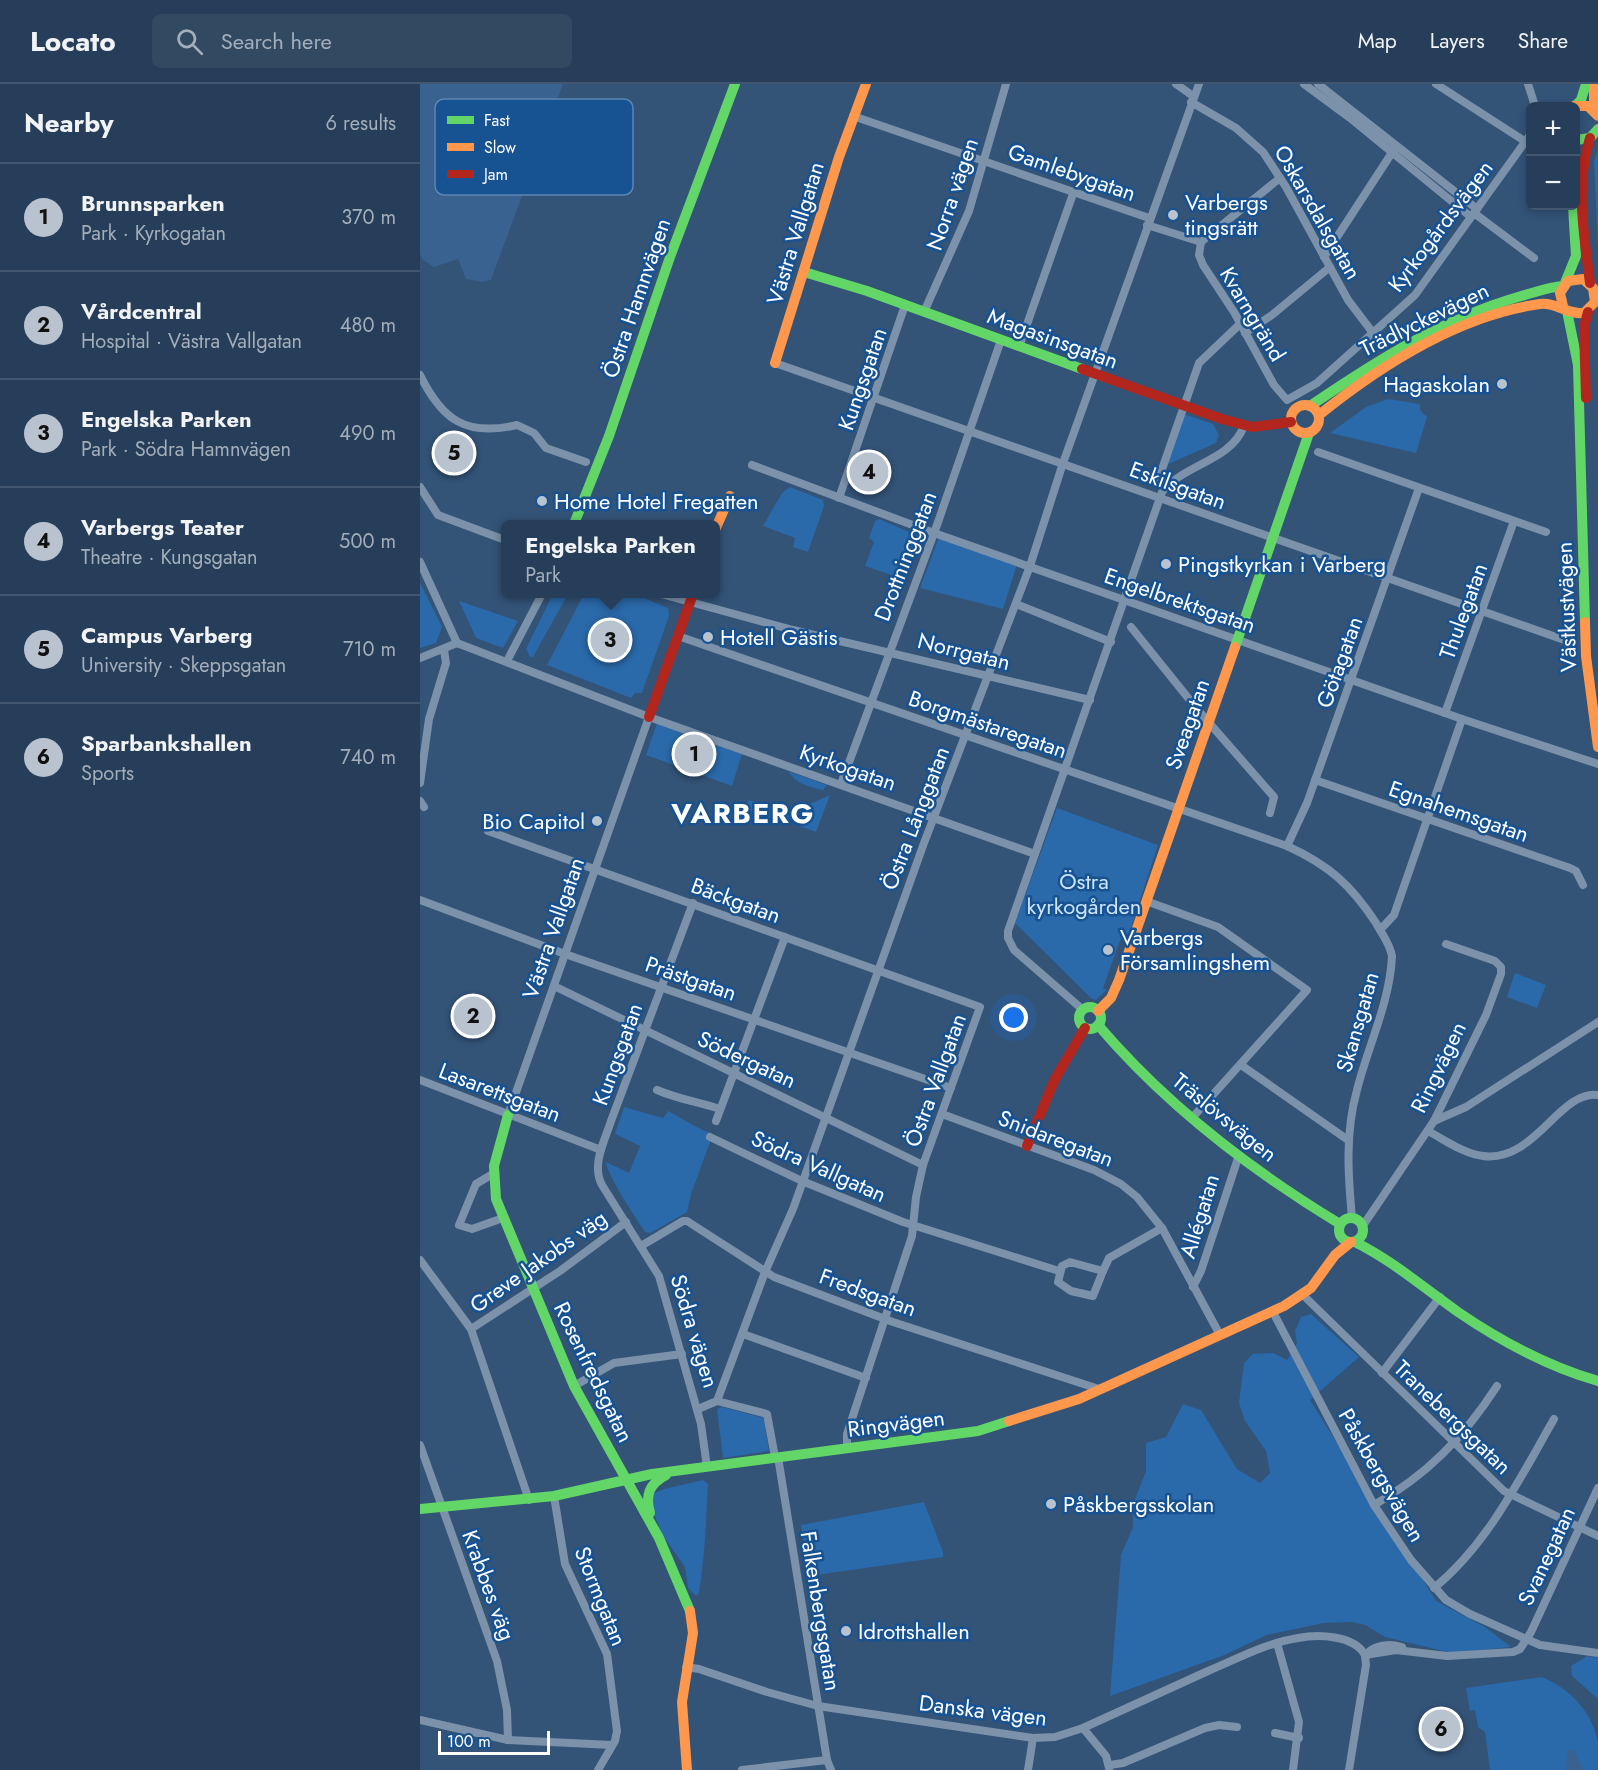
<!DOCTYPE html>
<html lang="en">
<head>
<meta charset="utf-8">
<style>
	body { margin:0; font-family:Jost,sans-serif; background:#324962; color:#f1f3f6 }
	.controls { position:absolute; right:18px; top:18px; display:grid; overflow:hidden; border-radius:9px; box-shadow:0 3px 9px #0003 }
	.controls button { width:54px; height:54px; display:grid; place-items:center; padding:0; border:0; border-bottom:2px solid #42576f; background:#263e59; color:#f1f3f6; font:30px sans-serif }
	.scale { position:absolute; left:18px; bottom:15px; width:112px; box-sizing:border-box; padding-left:6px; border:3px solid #fff; border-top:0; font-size:16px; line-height:21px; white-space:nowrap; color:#fff; -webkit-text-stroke:4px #175293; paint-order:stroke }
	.you { position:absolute; left:594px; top:934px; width:21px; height:21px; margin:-15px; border:4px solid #fff; border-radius:50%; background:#1a73e8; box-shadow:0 0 0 9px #1a73e833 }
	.badge { display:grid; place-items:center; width:39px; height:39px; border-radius:50%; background:#b8c3cf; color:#111; font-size:20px; font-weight:700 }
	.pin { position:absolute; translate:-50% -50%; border:3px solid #fff; box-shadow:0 2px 6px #0006 }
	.popup { position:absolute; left:81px; top:436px; width:219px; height:78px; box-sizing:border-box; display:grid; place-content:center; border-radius:9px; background:#263e59; filter:drop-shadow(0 2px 4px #0005); font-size:20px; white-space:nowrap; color:#a4aeba }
	.popup b { font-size:22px; color:#f1f3f6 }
	.popup::after { content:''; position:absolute; left:50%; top:100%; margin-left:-12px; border:12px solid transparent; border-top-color:#263e59 }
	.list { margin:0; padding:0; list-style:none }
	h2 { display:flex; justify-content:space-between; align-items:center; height:78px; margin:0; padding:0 24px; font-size:26px }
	h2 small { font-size:20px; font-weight:400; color:#a4aeba }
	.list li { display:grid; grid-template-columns:39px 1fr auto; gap:18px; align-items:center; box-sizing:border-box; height:108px; padding:0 24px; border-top:2px solid #42576f }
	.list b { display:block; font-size:22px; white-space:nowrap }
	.list p { margin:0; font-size:20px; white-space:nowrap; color:#a4aeba }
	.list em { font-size:20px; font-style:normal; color:#a4aeba }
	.icon { flex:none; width:33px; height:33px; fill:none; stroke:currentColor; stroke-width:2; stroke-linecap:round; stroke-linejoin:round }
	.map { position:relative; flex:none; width:1178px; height:1686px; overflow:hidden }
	header { display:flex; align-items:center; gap:36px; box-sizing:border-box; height:84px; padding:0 30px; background:#263e59; border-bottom:2px solid #42576f }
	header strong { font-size:28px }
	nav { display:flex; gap:33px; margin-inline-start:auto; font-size:21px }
	.search { width:420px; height:54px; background:#324962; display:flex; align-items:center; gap:15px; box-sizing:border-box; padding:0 21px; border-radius:9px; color:#a4aeba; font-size:22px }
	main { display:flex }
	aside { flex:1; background:#263e59 }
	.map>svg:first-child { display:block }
	.green { fill:#2a69aa }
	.water { fill:#396290 }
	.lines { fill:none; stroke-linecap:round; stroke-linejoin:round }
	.street { stroke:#7b92aa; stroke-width:8 }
	.fast { stroke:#63d668; stroke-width:10 }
	.slow { stroke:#ff974d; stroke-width:10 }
	.jam { stroke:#b3261e; stroke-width:10 }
	.poi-dot { fill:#b8c3cf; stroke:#175293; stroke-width:2 }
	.labels { text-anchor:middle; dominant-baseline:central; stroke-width:5; stroke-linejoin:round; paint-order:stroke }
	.street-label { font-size:22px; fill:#fff; stroke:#175293 }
	.poi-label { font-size:22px; fill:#fff; stroke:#175293; text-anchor:start }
	.park-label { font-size:22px; fill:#cde4fc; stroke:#175293 }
	.district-label { font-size:28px; font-weight:bold; letter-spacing:1.5px; fill:#fff; stroke:#175293 }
	.key { fill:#175293; stroke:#5d86b3; stroke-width:1.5 }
	.key-label { font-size:16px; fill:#fff }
</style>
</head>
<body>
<header>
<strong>Locato</strong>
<div class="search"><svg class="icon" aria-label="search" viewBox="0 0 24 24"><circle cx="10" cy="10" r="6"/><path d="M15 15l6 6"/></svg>Search here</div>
<nav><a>Map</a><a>Layers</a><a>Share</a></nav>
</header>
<main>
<aside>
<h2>Nearby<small>6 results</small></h2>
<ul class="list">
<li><span class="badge">1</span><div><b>Brunnsparken</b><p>Park · Kyrkogatan</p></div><em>370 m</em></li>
<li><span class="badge">2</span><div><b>Vårdcentral</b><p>Hospital · Västra Vallgatan</p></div><em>480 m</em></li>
<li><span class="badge">3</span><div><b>Engelska Parken</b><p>Park · Södra Hamnvägen</p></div><em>490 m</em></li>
<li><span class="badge">4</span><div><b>Varbergs Teater</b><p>Theatre · Kungsgatan</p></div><em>500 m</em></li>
<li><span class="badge">5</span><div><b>Campus Varberg</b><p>University · Skeppsgatan</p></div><em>710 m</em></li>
<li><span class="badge">6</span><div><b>Sparbankshallen</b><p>Sports</p></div><em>740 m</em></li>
</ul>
</aside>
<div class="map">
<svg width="1178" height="1686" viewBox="0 0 1178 1686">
	<rect width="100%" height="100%" fill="#335377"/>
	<g class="green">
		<path d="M1178,63V163L1174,78Z"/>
		<path d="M968,315L1000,320V326L1007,333L996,369L910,349L946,323Z"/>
		<path d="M764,330L793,340L799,351L796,359L746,381Z"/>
		<path d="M370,403L403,416L404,422L388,468L373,463L375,454L343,442L362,409Z"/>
		<path d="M459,435L501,453L486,496L445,482L454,458L449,454L455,437Z"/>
		<path d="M519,453L597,480L583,525L500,504Z"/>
		<path d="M0,499L22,543L16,559L0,564Z"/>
		<path d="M133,510H148L113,573H110L106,565Z"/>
		<path d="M164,510H214L248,524L249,532L222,609H215L211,614L127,581Z"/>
		<path d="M39,517L98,537L83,564L56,554Z"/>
		<path d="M237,639L322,670L312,702L226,671Z"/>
		<path d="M369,688H370L407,701L403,706C391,704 375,699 369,688Z"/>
		<path d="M410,711L396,748L376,741L385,722Z"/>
		<path d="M329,716L366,728L370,733L369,740L324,724Z"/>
		<path d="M637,724L738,761L708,853L702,851L683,904L687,906L676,916L672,915L595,839Z"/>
		<path d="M1095,889L1126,901L1117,924L1087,913Z"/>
		<path d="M204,1023L243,1034L248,1027C264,1035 276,1044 293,1050L271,1110L267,1128L230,1149L225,1148C216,1134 187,1091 186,1078L209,1089L220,1062L195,1050Z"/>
		<path d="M891,1230L939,1273L890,1316L1016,1517L1065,1543L1091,1563L1032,1569L965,1553L945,1541L931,1538L904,1539L847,1551L802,1572L690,1612L701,1471L713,1443V1420L726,1387V1359L746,1353L763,1320L781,1326L817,1385L840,1399L850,1389L846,1367L825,1337L819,1319L824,1279L833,1270L853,1269L867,1276L877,1259L875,1247L881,1233Z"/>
		<path d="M302,1323L344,1334L349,1367L303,1374L297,1325Z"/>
		<path d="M283,1396L288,1400C286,1437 285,1473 279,1509L276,1512L268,1504L265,1483L242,1450L229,1417L232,1410L244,1405Z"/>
		<path d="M504,1418L523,1468V1473L389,1492L381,1441Z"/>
		<path d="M1167,1572L1178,1574V1615L1152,1592L1151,1582Z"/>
		<path d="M1122,1593C1149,1604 1172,1627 1178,1658C1178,1666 1178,1677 1178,1686H1070L1065,1648L1058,1643L1055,1626L1050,1627L1046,1604Z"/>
	</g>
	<g class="water">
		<path d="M0,0H143L71,196L62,198L46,195L38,175L14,183L3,176L0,170Z"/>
		<path d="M1148,1666H1153L1164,1686H1146Z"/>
	</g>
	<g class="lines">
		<g class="street">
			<path d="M756,0L773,12"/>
			<path d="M884,0L930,34L1051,133"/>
			<path d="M898,0L1057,125"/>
			<path d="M1016,0L1106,58"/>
			<path d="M1108,0L1115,22"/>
			<path d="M771,18L816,44L843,68L866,103L928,216L953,249"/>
			<path d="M433,32L729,134"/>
			<path d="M1054,129L1114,174"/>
			<path d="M727,141L781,158L860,94"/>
			<path d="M781,158L779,171L783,181L814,228L854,301L867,316L897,299L995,211L1110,51"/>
			<path d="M904,173L975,64"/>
			<path d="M504,228L549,127L586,0"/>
			<path d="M825,249L852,231L910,183"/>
			<path d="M599,263L654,107"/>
			<path d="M355,279L1150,558"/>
			<path d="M0,291C22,336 46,353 97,341L114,349L126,364L166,378"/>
			<path d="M898,368L1126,448"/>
			<path d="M332,381L514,449L1042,635L1178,680"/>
			<path d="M0,403L18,431L85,456"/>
			<path d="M746,403L739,396L740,391L779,279L820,240"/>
			<path d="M419,414L485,221"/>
			<path d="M0,478L37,559"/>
			<path d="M241,510L373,546L670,616"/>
			<path d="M596,520L691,558"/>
			<path d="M711,543L777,625L854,713L850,729"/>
			<path d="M258,552L867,762C909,781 931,801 956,839C962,850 970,860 972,872C970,918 948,962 937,1006C925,1049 928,1091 932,1134"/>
			<path d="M37,559L229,633L615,770"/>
			<path d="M0,574L37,559"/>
			<path d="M87,577L122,510"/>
			<path d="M1025,629L1094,437"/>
			<path d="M895,696L1150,784L1156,787L1163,801"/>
			<path d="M0,699L9,635L26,579L24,566"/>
			<path d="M421,700L517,441L581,256"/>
			<path d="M0,717L4,723"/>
			<path d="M71,738L68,747L560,923L503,1081L496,1113L492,1152L427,1350V1365"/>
			<path d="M867,762L887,719L999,404"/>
			<path d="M0,816L145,870L531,1004"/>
			<path d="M726,817L798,843L887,906L772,1034"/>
			<path d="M273,819L191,1037C185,1056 171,1081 182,1101L239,1192L281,1340L287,1383"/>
			<path d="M960,846L974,831L1042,635"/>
			<path d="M134,902L503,1081"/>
			<path d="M662,925L594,866L588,854V847L742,408C764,380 811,377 824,342"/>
			<path d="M821,981L928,1056"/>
			<path d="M0,996L181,1066"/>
			<path d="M237,1006C258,1015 278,1018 300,1025"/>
			<path d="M522,1030L674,1086L701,1100L717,1113L742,1144L800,1251"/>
			<path d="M88,1031L229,633"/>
			<path d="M296,1037L365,853"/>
			<path d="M1014,1037L1046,1023L1178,938"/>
			<path d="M1008,1047C1025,1056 1044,1070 1063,1072C1115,1079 1139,1006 1178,1011"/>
			<path d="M290,1053L382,1097L483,1138L639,1187"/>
			<path d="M71,1091L56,1100L39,1141L52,1145L83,1134"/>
			<path d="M942,1143L1014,1037L1066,931L1081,890V883L1075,877L1026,860"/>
			<path d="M221,1162L263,1137H267L354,1193L473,1238L679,1305"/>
			<path d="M0,1176L51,1245L109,1416"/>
			<path d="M650,1178L683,1187L673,1212L651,1207L638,1198L642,1182Z"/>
			<path d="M683,1187L689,1174L742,1144"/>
			<path d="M773,1203L781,1187L819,1071"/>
			<path d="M883,1211L1084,1407L1178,1452"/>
			<path d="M853,1228L954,1421L991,1476L1026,1516L1050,1530L1120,1561L1178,1569"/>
			<path d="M51,1245L140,1187L206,1138"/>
			<path d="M323,1250L446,1294"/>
			<path d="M962,1289L1020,1213"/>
			<path d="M154,1302L194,1279L262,1270"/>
			<path d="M297,1317L347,1330L355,1373"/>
			<path d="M278,1325L297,1317L345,1188L373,1125L504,759L610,482L643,379L779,0"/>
			<path d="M0,1361L77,1577L87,1626L88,1656"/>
			<path d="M358,1373L407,1676L411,1686"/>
			<path d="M134,1412L145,1480L187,1570L197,1647L195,1657L178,1686"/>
			<path d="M954,1421C1007,1391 1044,1353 1077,1302"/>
			<path d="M1014,1504C1068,1460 1100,1394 1134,1335"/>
			<path d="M857,1559L879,1638L873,1686"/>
			<path d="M945,1571L976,1566L1027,1572L1093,1568L1100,1565L1111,1548L1178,1404"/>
			<path d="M945,1571C955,1561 968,1559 982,1563"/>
			<path d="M266,1583L279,1585L347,1608L398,1622L613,1654L635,1653L663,1644C705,1625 746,1606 788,1587C817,1575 846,1559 878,1554C898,1550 934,1551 945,1571"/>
			<path d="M0,1636L88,1656L192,1661"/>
			<path d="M663,1644L686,1672L689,1684"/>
			<path d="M855,1649L879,1654"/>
			<path d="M690,1681L703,1679L785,1644L799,1641L817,1643"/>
			<path d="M322,1686L407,1676"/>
			<path d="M608,1686L613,1654"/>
			<path d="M929,1686L946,1581L945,1571"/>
		</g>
		<g class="fast">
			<path d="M1156,21L1161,16L1166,0"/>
			<path d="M1156,56L1170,54L1178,45"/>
			<path d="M384,188L447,207L662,285"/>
			<path d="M1145,199L1156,172L1153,122"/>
			<path d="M1147,227L1158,281L1165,538"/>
			<path d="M890,322C955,278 1022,235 1098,213C1113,209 1128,203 1143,202"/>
			<path d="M154,440L189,352L250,173L315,0"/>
			<path d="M815,563L889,349"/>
			<circle cx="670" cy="934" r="11"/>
			<path d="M678,941C747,1022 829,1085 920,1140"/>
			<path d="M88,1031L74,1082L76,1115L154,1302L239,1454L270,1527"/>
			<circle cx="931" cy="1146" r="12"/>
			<path d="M935,1158C973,1177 1004,1204 1038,1228C1082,1258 1126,1282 1178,1297"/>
			<path d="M0,1425L134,1412L232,1390L558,1347L589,1337"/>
			<path d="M230,1429C225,1411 229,1400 246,1391"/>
		</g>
		<g class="slow">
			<path d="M1174,0V25"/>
			<path d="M1154,22H1168L1178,32"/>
			<path d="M355,279L419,73L446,0"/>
			<circle cx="885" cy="335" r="14"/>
			<path d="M899,331C961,281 1039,231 1120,220C1136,218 1148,231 1164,229L1175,218L1173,204L1163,195L1148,197L1140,209L1143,222"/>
			<path d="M295,446L310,412"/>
			<path d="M1165,538L1166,572L1178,663"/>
			<path d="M678,927L691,914L699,896L815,563"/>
			<path d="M589,1337L659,1315L864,1222L891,1204L915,1171L931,1158"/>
			<path d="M267,1686L262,1618L273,1549L270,1527"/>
		</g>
		<g class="jam">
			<path d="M1170,54C1155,100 1164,152 1170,199"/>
			<path d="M662,285L802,335L832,343L871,338"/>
			<path d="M1166,314L1164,243L1168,228"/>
			<path d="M229,633L273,510"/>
			<path d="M607,1062L635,995L665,944"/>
		</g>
	</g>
	<g class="poi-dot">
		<circle cx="753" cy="131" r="6"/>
		<circle cx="1082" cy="300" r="6"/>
		<circle cx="122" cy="417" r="6"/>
		<circle cx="746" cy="480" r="6"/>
		<circle cx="288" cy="553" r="6"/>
		<circle cx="177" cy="737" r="6"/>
		<circle cx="688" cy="866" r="6"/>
		<circle cx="631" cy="1420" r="6"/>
		<circle cx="426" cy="1547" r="6"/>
	</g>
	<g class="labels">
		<g class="street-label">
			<text transform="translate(652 88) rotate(19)">Gamlebygatan</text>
			<text transform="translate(532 110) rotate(-71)">Norra vägen</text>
			<text transform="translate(898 128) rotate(60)">Oskarsdalsgatan</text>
			<text transform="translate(1020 142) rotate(-53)">Kyrkogårdsvägen</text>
			<text transform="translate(375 149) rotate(-73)">Västra Vallgatan</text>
			<text transform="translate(216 214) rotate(-71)">Östra Hamnvägen</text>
			<text transform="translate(833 230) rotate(59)">Kvarngränd</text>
			<text transform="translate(1004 235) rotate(-26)">Trädlyckevägen</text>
			<text transform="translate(633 254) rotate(20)">Magasinsgatan</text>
			<text transform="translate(442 295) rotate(-71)">Kungsgatan</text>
			<text transform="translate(758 401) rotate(20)">Eskilsgatan</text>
			<text transform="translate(485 472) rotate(-69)">Drottninggatan</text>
			<text transform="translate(760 516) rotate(19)">Engelbrektsgatan</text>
			<text transform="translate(1146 523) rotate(-92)">Västkustvägen</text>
			<text transform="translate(1043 527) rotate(-70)">Thulegatan</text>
			<text transform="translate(544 567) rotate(14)">Norrgatan</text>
			<text transform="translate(919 578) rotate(-70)">Götagatan</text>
			<text transform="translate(568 640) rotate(19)">Borgmästaregatan</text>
			<text transform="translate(767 640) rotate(-71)">Sveagatan</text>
			<text transform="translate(428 683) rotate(19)">Kyrkogatan</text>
			<text transform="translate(1039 727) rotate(19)">Egnahemsgatan</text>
			<text transform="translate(495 734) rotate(-69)">Östra Långgatan</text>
			<text transform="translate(316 816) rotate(20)">Bäckgatan</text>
			<text transform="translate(133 844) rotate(-71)">Västra Vallgatan</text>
			<text transform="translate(271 894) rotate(19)">Prästgatan</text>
			<text transform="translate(937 938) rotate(-74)">Skansgatan</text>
			<text transform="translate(197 970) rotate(-70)">Kungsgatan</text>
			<text transform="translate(327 975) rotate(25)">Södergatan</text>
			<text transform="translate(1018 983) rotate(-64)">Ringvägen</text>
			<text transform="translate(515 996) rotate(-70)">Östra Vallgatan</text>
			<text transform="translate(80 1008) rotate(21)">Lasarettsgatan</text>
			<text transform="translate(805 1033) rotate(39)">Träslövsvägen</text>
			<text transform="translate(636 1054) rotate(21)">Snidaregatan</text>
			<text transform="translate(399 1082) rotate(24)">Södra Vallgatan</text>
			<text transform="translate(779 1132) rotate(-73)">Allégatan</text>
			<text transform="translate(118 1177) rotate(-35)">Greve Jakobs väg</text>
			<text transform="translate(448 1208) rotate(20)">Fredsgatan</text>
			<text transform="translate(275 1247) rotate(73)">Södra vägen</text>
			<text transform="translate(174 1288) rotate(64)">Rosenfredsgatan</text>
			<text transform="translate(1033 1333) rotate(44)">Tranebergsgatan</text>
			<text transform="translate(476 1339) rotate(-7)">Ringvägen</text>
			<text transform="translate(962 1391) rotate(60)">Påskbergsvägen</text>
			<text transform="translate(1126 1472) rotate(-65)">Svanegatan</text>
			<text transform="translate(69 1501) rotate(70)">Krabbes väg</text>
			<text transform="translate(181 1512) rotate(68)">Stormgatan</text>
			<text transform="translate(401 1527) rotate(81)">Falkenbergsgatan</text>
			<text transform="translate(563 1626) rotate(7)">Danska vägen</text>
		</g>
		<g class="poi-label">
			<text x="765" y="118">Varbergs<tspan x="765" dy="25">tingsrätt</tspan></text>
			<text x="1070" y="300" text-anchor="end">Hagaskolan</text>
			<text x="134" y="417">Home Hotel Fregatten</text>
			<text x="758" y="480">Pingstkyrkan i Varberg</text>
			<text x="300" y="553">Hotell Gästis</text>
			<text x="165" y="737" text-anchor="end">Bio Capitol</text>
			<text x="700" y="853">Varbergs<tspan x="700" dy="25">Församlingshem</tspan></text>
			<text x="643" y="1420">Påskbergsskolan</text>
			<text x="438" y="1547">Idrottshallen</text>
		</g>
		<g class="park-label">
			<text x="664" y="797">Östra<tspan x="664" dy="25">kyrkogården</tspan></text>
		</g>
		<g class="district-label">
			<text x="323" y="729">VARBERG</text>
		</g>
	</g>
	<rect x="15" y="15" width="198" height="96" rx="9" class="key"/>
	<rect x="27" y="32" width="27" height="8" fill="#63d668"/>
	<rect x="27" y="59" width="27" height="8" fill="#ff974d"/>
	<rect x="27" y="86" width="27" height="8" fill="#b3261e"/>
	<g class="key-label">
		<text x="64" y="42">Fast</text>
		<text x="64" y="69">Slow</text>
		<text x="64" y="96">Jam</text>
	</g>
</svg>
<div class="controls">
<button>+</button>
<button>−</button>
</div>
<div class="scale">100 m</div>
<div class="you"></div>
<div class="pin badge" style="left:274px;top:670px">1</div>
<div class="pin badge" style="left:53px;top:932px">2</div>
<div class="pin badge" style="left:190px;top:556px">3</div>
<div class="popup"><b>Engelska Parken</b>Park</div>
<div class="pin badge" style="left:449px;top:388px">4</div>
<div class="pin badge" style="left:34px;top:369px">5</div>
<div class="pin badge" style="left:1021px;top:1645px">6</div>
</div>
</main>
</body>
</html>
